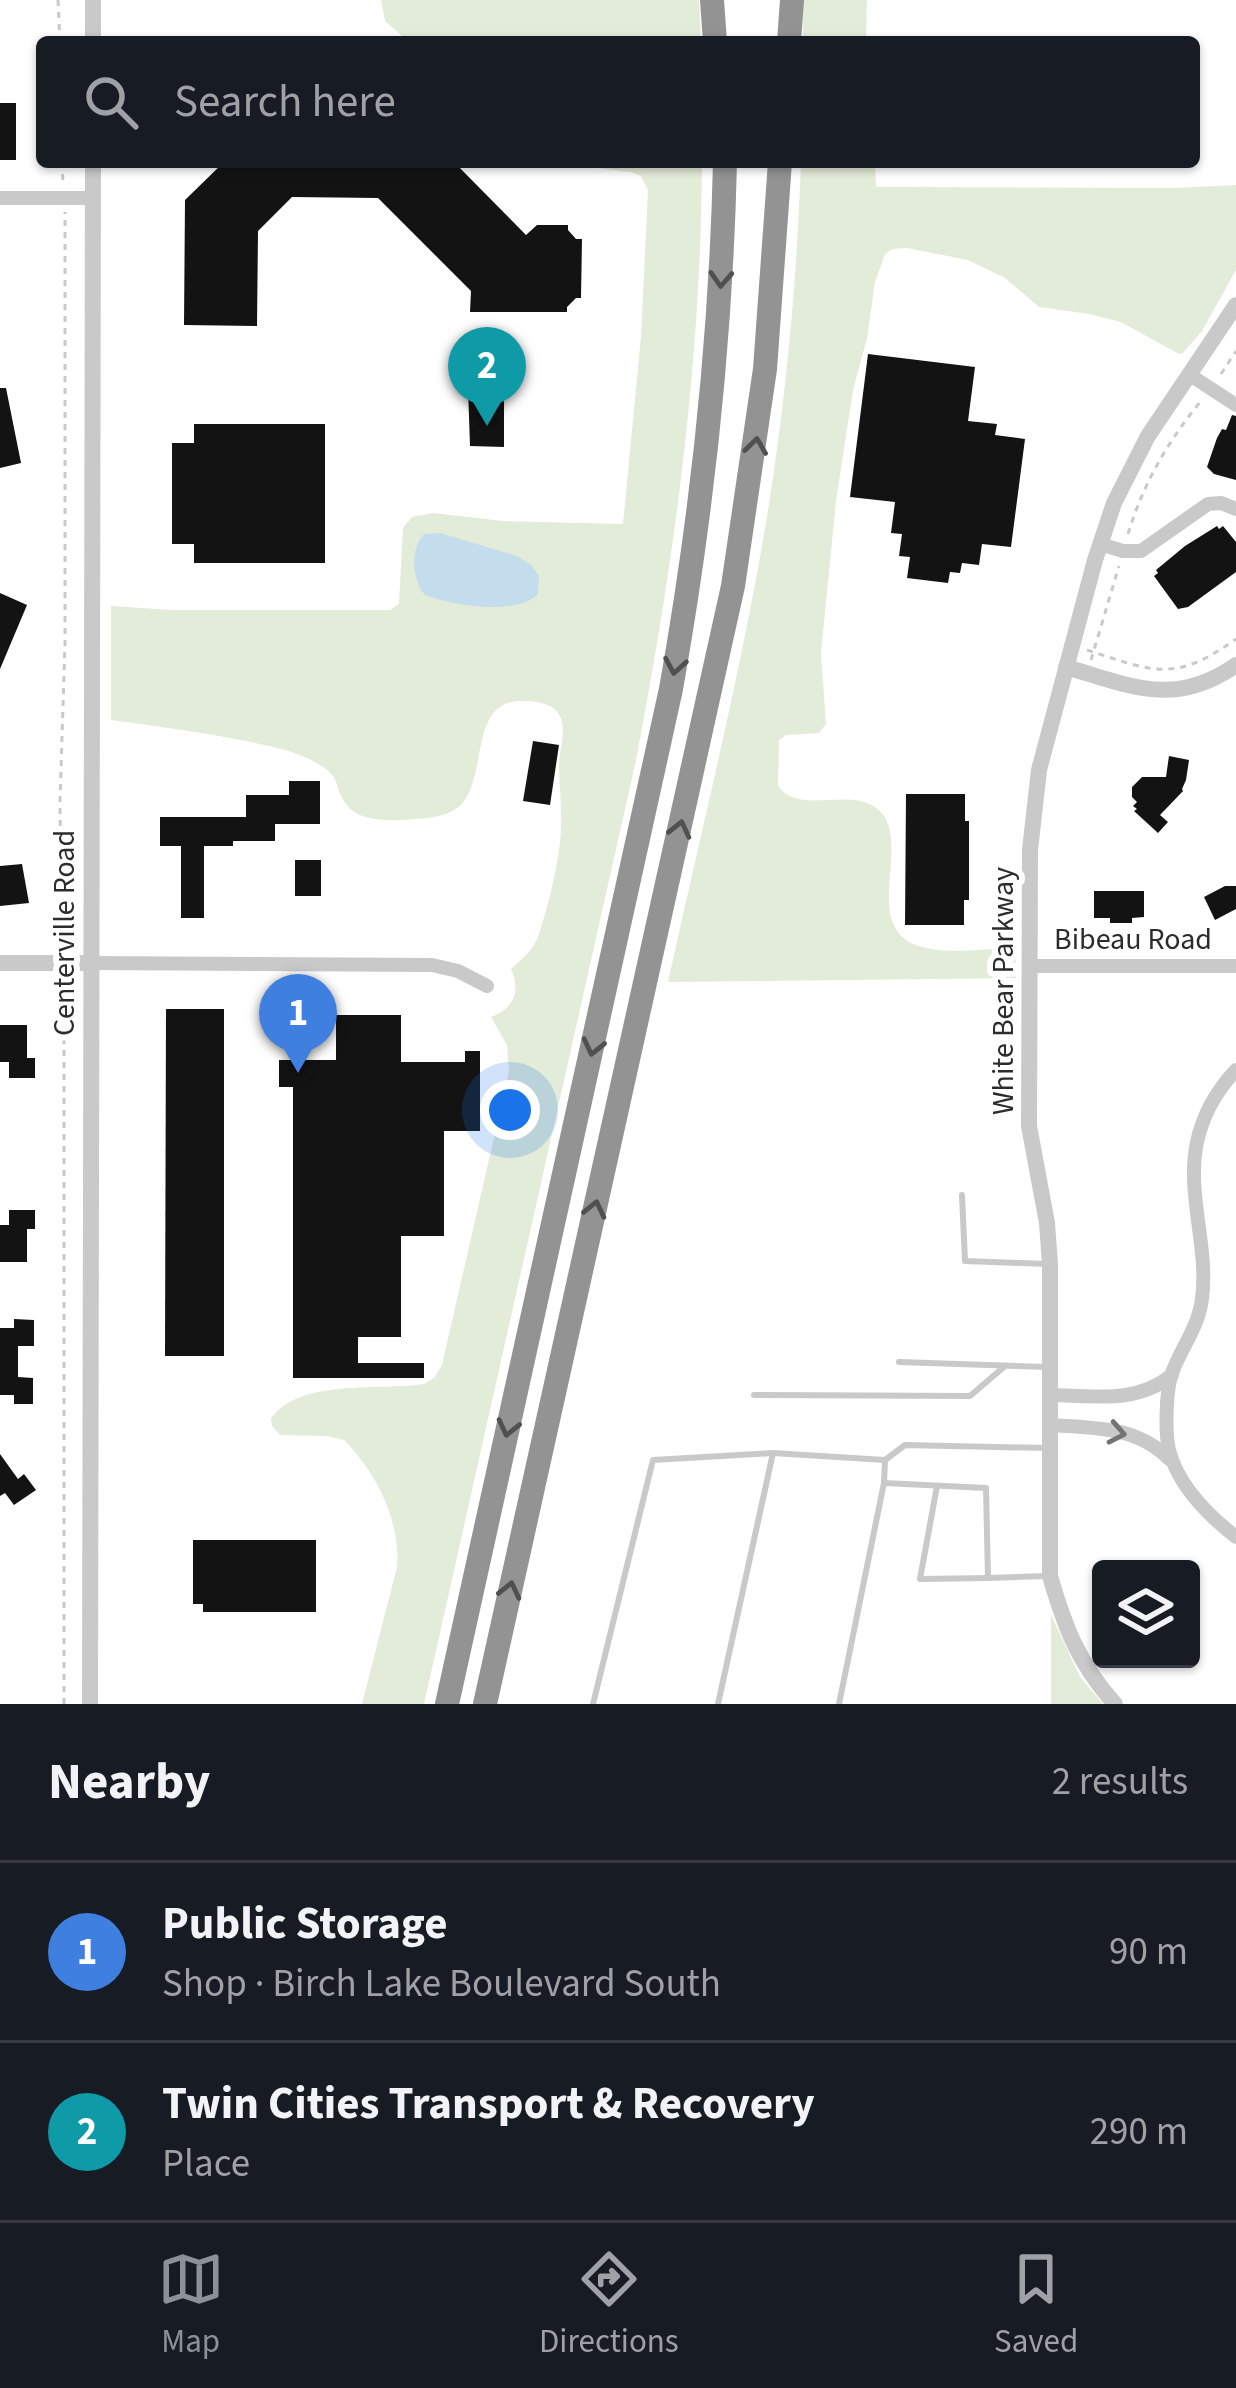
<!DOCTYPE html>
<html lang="en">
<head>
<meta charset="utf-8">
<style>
	body { margin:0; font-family:"Source Sans 3",sans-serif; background:#242831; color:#f1f3f6 }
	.controls { position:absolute; right:36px; bottom:36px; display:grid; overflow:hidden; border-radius:12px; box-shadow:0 3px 9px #0004 }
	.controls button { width:108px; height:108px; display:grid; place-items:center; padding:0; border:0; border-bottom:3px solid #363941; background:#171b24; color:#f1f3f6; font:60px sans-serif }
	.you { position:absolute; left:510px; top:1110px; width:42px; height:42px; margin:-30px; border:9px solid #fff; border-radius:50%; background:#1a73e8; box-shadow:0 0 0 18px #1a73e833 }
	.badge { display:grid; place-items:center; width:78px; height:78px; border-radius:50%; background:#8c9099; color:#fff; font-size:39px; font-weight:700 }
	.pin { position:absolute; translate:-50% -99px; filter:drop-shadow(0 3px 6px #0008) }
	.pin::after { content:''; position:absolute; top:63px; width:42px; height:36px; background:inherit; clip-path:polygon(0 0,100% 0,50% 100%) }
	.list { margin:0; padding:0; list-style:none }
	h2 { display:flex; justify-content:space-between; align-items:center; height:156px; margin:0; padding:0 48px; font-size:51px }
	h2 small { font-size:39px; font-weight:400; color:#9ea1a6 }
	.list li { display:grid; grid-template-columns:78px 1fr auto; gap:36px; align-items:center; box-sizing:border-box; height:180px; padding:0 48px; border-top:3px solid #363941 }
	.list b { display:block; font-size:45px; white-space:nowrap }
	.list p { margin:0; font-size:39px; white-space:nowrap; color:#9ea1a6 }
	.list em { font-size:39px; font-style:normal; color:#9ea1a6 }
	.icon { flex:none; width:66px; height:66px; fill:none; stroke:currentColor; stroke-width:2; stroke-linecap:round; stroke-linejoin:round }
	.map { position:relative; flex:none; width:1236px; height:1704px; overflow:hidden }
	.search { position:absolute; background:#171b24; box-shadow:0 3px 9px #0004; left:36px; right:36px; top:36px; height:132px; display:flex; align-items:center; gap:30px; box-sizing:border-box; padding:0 42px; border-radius:12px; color:#9ea1a6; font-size:45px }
	.sheet { height:516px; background:#171b24 }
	nav { display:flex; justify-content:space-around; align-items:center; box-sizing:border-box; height:168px; border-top:3px solid #363941; background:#171b24; font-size:33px; color:#9ea1a6 }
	nav a { display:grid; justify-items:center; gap:6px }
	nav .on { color:#8c9099 }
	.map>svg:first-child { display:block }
	.green { fill:#e3ebd9 }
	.water { fill:#c3dded }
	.building { fill:#131313 }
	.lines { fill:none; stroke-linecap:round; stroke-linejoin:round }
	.path { stroke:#c9c9c9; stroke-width:3; stroke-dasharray:6 6; stroke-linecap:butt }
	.service { stroke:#c9c9c9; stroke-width:6 }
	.minor { stroke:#c9c9c9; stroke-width:14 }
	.tertiary { stroke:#c9c9c9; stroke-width:16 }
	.motorway { stroke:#939393; stroke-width:24 }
	.oneway { stroke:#505050 }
	.oneway2 { stroke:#737373 }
	.labels { text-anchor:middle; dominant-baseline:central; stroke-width:12; stroke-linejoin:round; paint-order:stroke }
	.street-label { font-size:30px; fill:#2c2c2c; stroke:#fff }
</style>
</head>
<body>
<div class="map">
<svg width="1236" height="1704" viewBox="0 0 1236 1704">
	<rect width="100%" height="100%" fill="#fff"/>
	<g class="green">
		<path d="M381,0H699L701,42H409L385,21Z"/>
		<path d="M803,0H867L866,42H803Z"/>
		<path d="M549,162H702C701,364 674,562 636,760L424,1704H362L397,1567C401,1521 376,1472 344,1440L327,1436L280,1435L272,1426L271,1419C298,1378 381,1391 424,1384L434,1378L442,1365L509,1072L507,1045L491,1017C514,1008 521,991 511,969C522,959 534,950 539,934C549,904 560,859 561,828C562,806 559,785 559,764C560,745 571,717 550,706C542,702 531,701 523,701C470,699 487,771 464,801C453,816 432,818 414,819C394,821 359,823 346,804C332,785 344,778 315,762C294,750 269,746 246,741C201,732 156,726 111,720V606L172,610H390L399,604L403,528L412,517L433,513L503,521L623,524L641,337L648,190L641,176L630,172Z"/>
		<path d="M801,162H875L876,187L1174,188L1236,185V270L1202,331L1182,354L1177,353L1121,322L1089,314L1039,307L1005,278L968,260L907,248L893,249L885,254L875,282L867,338L853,390L836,501L821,653L826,724L819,733L786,735L779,740L778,786C799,815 847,788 875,807C918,836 855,929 922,947C950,955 986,948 1016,948V978L668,982C702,827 741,673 767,517C786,399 797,281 801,162Z"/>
		<path d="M1051,1615L1080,1677L1103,1704H1051Z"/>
	</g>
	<path class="water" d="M440,533L517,556L531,565L539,576L538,594C517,616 450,606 424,594C412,579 410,548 424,534Z"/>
	<g class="building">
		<rect x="0" y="103" width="16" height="57"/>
		<path d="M224,162H454L526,235L537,225H568V230L576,239H582L581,298H576L567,307V312H470L471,291L378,198L292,197L258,231L257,326L184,325L185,200Z"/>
		<path d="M868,354L975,367L968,421L997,424L995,435L1025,439L1011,547L982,544L979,565L962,563L960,573L950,572L948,583L907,578L910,557L899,556L902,534L891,533L895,502L850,497Z"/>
		<path d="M468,387H504V447L470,446Z"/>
		<path d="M0,388H6L21,463L0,468Z"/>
		<path d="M1232,415L1236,416V480L1214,474L1207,467L1217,438L1222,429L1226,430Z"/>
		<path d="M194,424H325V563H194V544H172V443H194Z"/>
		<path d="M1217,526L1219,529L1223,526L1236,542V572L1188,607L1178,609L1154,576L1158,573L1156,570L1185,546Z"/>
		<path d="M0,593L27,605L0,669Z"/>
		<path d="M533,741L559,745L550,805L523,801Z"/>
		<path d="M1169,756L1189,760L1186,780L1182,789L1183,791L1160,815L1168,822L1158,833L1134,811L1137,809L1133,806L1137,802L1132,797V787L1142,777H1166Z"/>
		<path d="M289,781H320V824H275V841H233V846H204V918H181V846H160V817H246V795H289Z"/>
		<path d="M906,794H965V821H969V900H964V925H905Z"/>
		<rect x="295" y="860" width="26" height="36"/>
		<path d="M22,864L29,903L0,906V866Z"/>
		<path d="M1225,886H1236V909L1215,920L1204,897Z"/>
		<path d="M1094,891H1144V917L1132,918V923H1110V918H1094Z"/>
		<path d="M166,1009H224V1356H165Z"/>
		<path d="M336,1015H401V1062H465V1051H480V1131H444V1236H401V1337H358V1363H424V1378H293V1087H279V1060H336Z"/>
		<path d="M0,1025H27V1058H35V1078H9V1062H0Z"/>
		<path d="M9,1210H35V1229H27V1262H0V1225H9Z"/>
		<path d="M14,1319L34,1320V1346H18V1377L33,1378V1404H14V1395H0V1328H14Z"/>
		<path d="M0,1454L18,1479L24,1474L36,1490L14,1505L5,1493L0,1496Z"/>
		<path d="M193,1540H316V1612H203V1604H193Z"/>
	</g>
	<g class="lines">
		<g class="path">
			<path d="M58,0L60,42"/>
			<path d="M62,162L63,184"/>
			<path d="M1221,374L1236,351"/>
			<path d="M1128,534C1143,484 1168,441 1201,401"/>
			<path d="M1087,650C1155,672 1174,683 1236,639"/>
			<path d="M1091,660L1119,566"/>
			<path d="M61,946L60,801L65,643V212"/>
			<path d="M64,1704V979"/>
		</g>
		<g class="service">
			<path d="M962,1195L965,1261L1047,1264"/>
			<path d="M899,1362L1047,1367"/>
			<path d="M754,1395L970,1396L1005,1366"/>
			<path d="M884,1483L885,1460"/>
			<path d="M937,1486L920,1579L988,1578"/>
			<path d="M593,1704L653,1460L773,1453L885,1460L905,1445L1046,1448"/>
			<path d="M718,1704L773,1453"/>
			<path d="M839,1704L884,1483L986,1488L988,1578L1047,1576"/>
		</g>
		<g class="minor">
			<path d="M0,198H93"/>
			<path d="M1190,375L1236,405"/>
			<path d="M1100,544L1123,551H1141L1208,504L1221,503L1236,509"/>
			<path d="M91,963L432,965L458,971L487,986"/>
			<path d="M1029,966H1236"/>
			<path d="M1236,1070C1216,1091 1203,1114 1197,1142C1186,1194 1209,1247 1202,1299C1198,1329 1180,1349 1171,1376C1166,1393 1165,1433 1169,1450C1178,1485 1209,1516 1236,1537"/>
			<path d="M1051,1395C1094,1396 1137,1404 1172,1375"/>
			<path d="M1051,1425C1094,1428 1137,1426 1169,1459"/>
		</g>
		<g class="tertiary">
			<path d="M93,42V0"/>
			<path d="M1066,667C1131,686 1174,708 1236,665"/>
			<path d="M0,963H91"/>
			<path d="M90,1704L93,162"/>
			<path d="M1115,1704C1079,1664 1065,1628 1050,1576V1264L1047,1223L1029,1126L1030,850L1039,770L1095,560L1114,503L1148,436L1236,305"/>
		</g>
		<g class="motorway">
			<path d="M712,0L715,42"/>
			<path d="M789,42L792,0"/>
			<path d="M447,1704L671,689C702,515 721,339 725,162"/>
			<path d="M485,1704L733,586L765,369L780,162"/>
		</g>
	</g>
	<defs><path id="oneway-chevron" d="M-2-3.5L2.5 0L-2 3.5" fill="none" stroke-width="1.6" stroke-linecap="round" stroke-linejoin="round" transform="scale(3)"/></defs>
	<g class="oneway">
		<use href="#oneway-chevron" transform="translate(721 279) rotate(93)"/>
		<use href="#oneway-chevron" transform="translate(756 446) rotate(-82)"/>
		<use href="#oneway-chevron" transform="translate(675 666) rotate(100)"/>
		<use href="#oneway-chevron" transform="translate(680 829) rotate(-77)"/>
		<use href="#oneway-chevron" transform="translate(593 1047) rotate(103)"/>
		<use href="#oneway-chevron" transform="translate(595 1209) rotate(-77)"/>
		<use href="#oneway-chevron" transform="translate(508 1428) rotate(103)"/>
		<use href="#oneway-chevron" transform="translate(510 1590) rotate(-77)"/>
	</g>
	<use class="oneway2" href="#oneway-chevron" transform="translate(1117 1433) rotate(11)"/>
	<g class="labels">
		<g class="street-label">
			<text transform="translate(64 933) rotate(-90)">Centerville Road</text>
			<text x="1133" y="939">Bibeau Road</text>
			<text transform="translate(1003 991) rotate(-90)">White Bear Parkway</text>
		</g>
	</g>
</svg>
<div class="controls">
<button><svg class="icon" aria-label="layers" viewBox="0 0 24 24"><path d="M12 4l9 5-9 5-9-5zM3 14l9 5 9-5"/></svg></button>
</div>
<div class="you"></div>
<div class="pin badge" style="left:298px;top:1073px;background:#3f7fe0">1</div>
<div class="pin badge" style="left:487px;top:426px;background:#0f9aa8">2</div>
<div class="search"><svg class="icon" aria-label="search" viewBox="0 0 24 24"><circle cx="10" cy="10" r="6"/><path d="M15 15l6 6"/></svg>Search here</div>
</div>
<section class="sheet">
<h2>Nearby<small>2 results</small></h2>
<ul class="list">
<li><span class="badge" style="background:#3f7fe0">1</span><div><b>Public Storage</b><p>Shop · Birch Lake Boulevard South</p></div><em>90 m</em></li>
<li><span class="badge" style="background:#0f9aa8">2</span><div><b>Twin Cities Transport &amp; Recovery</b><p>Place</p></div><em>290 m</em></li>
</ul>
</section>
<nav>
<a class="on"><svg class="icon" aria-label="map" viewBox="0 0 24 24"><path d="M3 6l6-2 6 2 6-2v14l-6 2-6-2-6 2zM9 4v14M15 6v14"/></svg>Map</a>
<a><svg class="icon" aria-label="directions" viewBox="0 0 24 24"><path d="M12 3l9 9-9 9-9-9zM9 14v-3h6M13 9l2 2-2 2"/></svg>Directions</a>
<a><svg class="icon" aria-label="saved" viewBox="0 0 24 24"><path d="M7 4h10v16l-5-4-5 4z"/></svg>Saved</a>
</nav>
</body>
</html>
